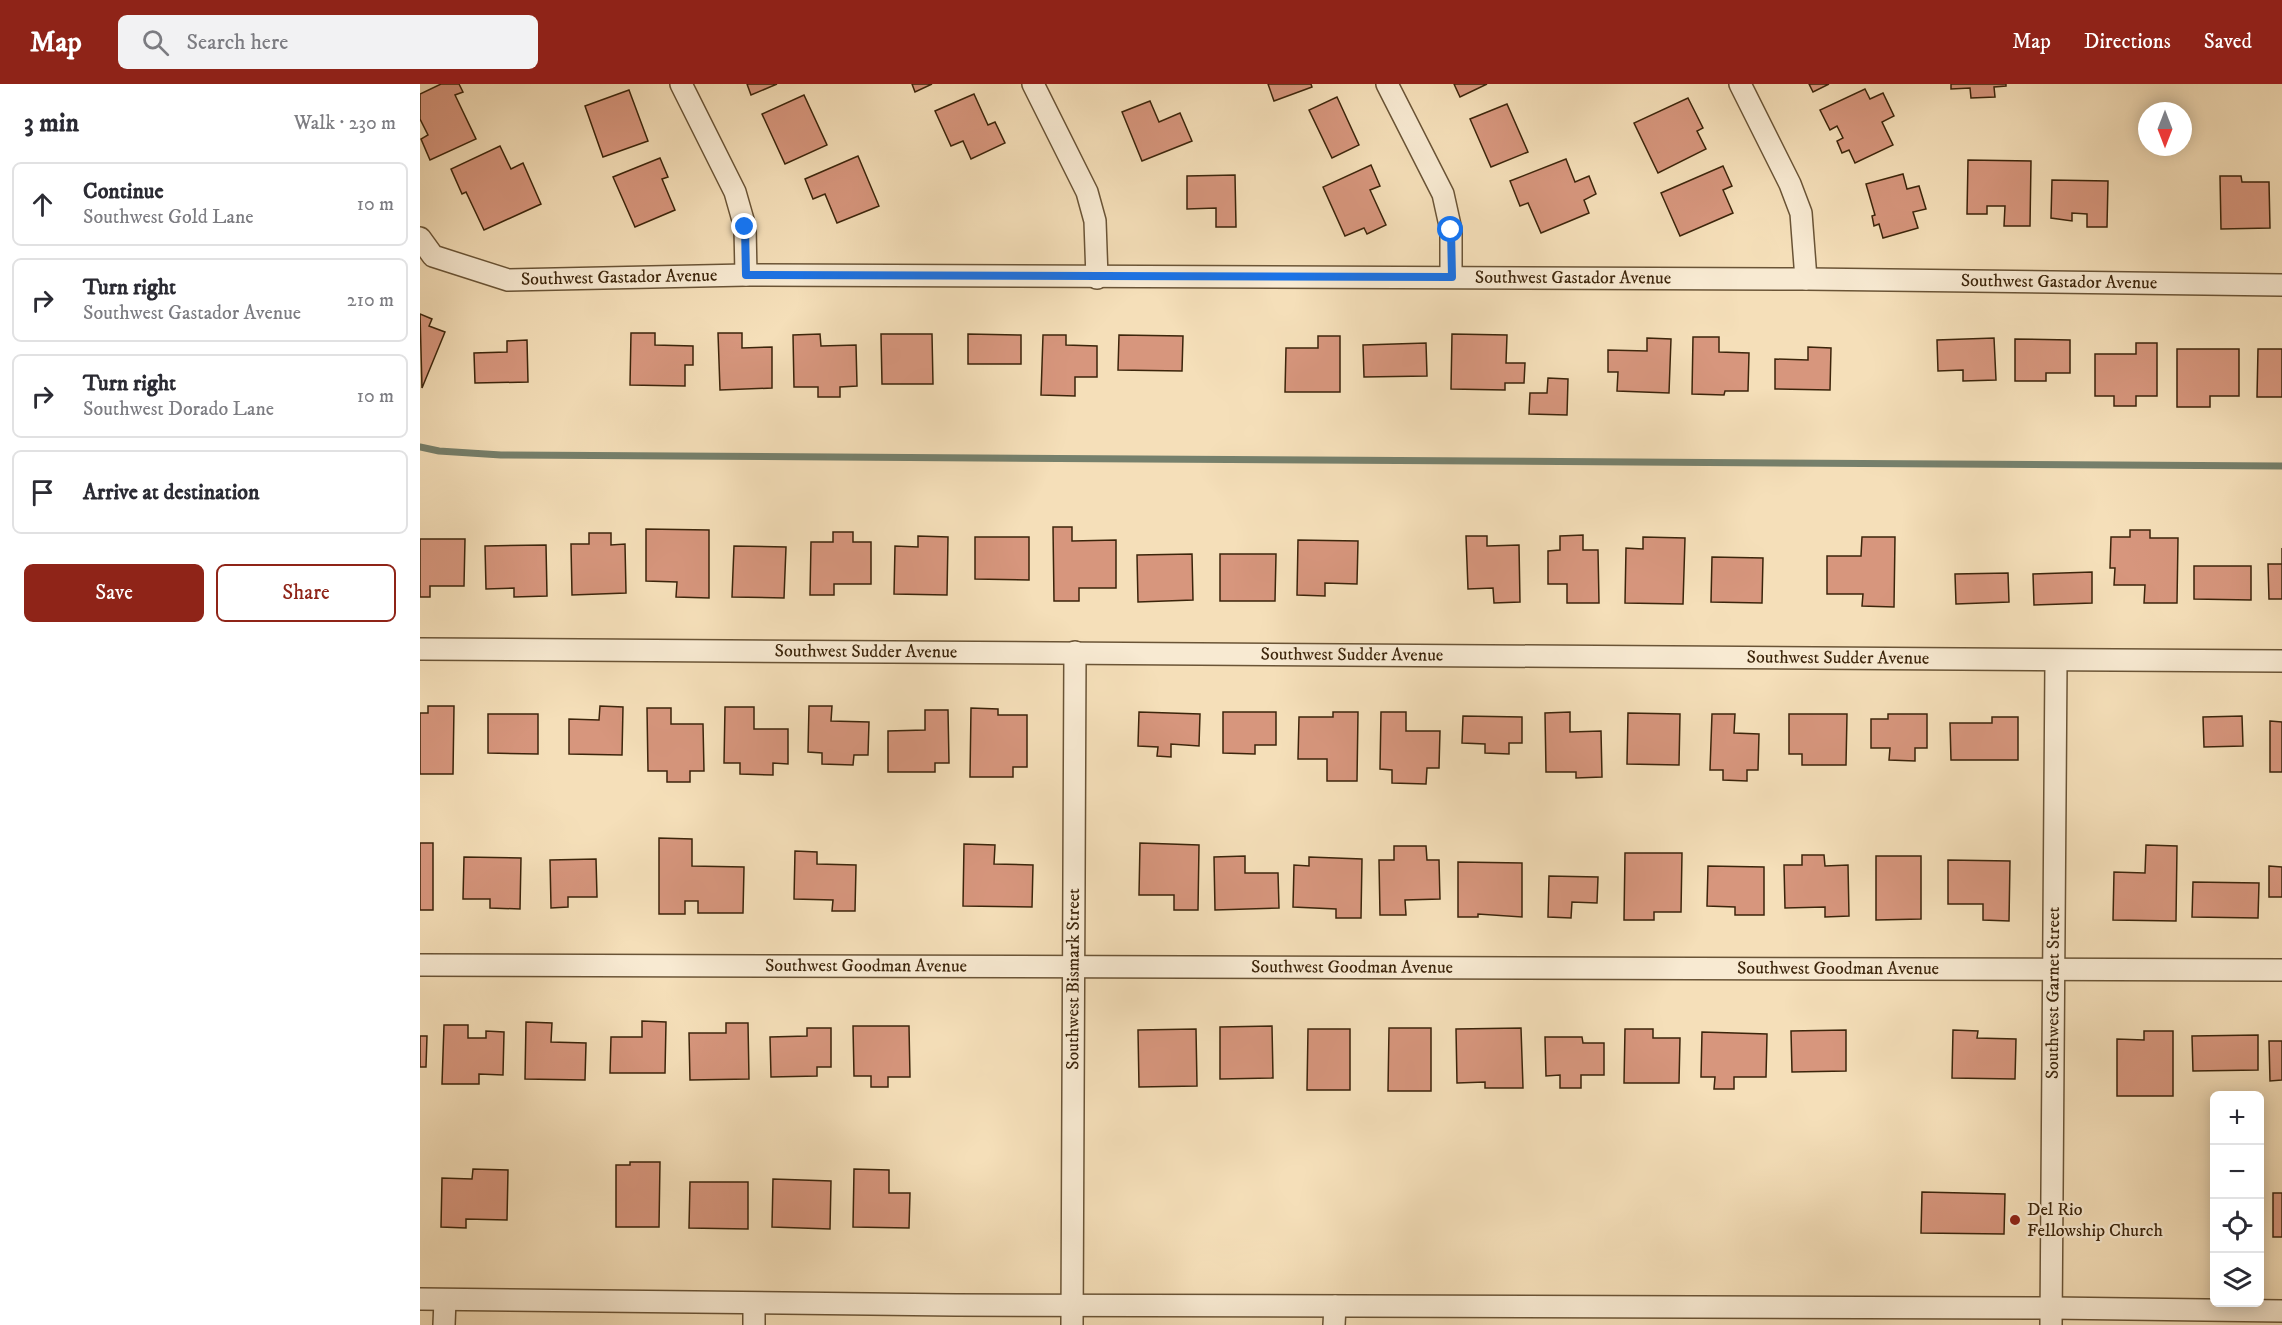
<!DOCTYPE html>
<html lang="en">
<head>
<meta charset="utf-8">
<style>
	body { margin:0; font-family:"IM FELL DW Pica",serif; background:#f2f2f3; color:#2b2b33 }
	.controls { position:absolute; right:18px; bottom:18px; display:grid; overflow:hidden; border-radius:9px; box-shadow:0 3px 15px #0003 }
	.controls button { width:54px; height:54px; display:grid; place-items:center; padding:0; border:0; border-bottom:2px solid #e1e1e2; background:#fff; color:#2b2b33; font:30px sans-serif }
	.compass { position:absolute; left:1718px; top:18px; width:54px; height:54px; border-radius:50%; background:#fff; box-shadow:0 3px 15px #0003; rotate:180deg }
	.stop { position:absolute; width:18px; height:18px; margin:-14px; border:4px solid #1a73e8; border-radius:50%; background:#fff }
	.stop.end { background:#1a73e8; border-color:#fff; box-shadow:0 2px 6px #0008 }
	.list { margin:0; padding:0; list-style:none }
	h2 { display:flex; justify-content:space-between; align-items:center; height:78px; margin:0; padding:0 24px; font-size:26px }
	h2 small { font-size:20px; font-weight:400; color:#7c7c81 }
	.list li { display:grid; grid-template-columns:39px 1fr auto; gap:18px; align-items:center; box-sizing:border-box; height:84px; margin:0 12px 12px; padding:0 12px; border:2px solid #e1e1e2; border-radius:9px }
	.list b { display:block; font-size:22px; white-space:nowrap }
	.list p { margin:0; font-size:20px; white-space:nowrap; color:#7c7c81 }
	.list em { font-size:20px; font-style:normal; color:#7c7c81 }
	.actions { display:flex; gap:12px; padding:18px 24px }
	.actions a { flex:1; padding:14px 0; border:2px solid #8f2418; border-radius:9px; text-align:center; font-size:21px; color:#8f2418 }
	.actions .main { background:#8f2418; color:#fff }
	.icon { flex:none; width:33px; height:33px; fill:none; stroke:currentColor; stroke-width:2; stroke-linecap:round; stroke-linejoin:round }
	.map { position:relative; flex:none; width:1862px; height:1241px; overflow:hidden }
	header { display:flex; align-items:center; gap:36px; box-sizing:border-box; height:84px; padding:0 30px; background:#8f2418; color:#fff }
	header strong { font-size:28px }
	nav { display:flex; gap:33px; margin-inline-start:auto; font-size:21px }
	.search { width:420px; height:54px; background:#f2f2f3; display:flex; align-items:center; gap:15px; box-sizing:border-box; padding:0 21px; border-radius:9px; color:#7c7c81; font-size:22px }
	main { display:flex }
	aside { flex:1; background:#fff }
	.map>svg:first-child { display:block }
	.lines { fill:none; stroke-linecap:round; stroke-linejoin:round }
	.stream { stroke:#76806c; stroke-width:7 }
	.building { fill:#d7967d; stroke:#3c250b; stroke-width:1.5 }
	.minor-casing { stroke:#6a5436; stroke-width:24 }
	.minor { stroke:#f8ead2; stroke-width:21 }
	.route { stroke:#1a73e8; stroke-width:8 }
	.poi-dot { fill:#8f2418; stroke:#f8ead2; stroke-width:2 }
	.labels { text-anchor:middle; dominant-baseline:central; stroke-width:4.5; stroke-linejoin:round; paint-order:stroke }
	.street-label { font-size:18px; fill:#3c250b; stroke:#f8ead2 }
	.poi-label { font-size:18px; fill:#3c250b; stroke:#f8ead2; text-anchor:start }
</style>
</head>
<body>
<header>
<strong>Map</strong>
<div class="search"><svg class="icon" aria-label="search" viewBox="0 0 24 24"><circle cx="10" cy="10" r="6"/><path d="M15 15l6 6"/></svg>Search here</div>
<nav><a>Map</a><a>Directions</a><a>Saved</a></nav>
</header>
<main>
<aside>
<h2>3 min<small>Walk · 230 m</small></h2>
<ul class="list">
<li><svg class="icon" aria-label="ahead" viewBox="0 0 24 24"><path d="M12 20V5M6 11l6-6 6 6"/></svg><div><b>Continue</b><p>Southwest Gold Lane</p></div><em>10 m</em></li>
<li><svg class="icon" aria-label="right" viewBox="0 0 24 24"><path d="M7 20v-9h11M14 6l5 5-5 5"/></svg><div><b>Turn right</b><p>Southwest Gastador Avenue</p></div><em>210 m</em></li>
<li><svg class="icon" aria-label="right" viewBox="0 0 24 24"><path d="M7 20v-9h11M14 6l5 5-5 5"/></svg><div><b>Turn right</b><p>Southwest Dorado Lane</p></div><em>10 m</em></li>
<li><svg class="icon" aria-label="arrive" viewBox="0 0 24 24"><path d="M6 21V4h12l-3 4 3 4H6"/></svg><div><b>Arrive at destination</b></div></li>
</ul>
<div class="actions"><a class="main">Save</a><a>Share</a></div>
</aside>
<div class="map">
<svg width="1862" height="1241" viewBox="0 0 1862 1241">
	<rect width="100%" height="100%" fill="#f5dfb9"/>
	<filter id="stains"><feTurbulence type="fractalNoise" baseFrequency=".00333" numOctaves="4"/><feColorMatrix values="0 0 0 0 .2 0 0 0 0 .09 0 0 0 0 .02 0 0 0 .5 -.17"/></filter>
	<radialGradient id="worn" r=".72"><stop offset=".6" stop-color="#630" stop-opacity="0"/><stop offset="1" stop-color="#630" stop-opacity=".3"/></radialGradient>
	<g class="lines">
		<path class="stream" d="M0,363L19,367L81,371L1862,382"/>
	</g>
	<g class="building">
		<path d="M21,0H39L43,8L35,11L56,55L10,76L1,55L8,51L0,35V10Z"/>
		<path d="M327,0H357L331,11Z"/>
		<path d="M492,0H512L495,8Z"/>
		<path d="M848,0H891L892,3L854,17Z"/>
		<path d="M1034,0H1067L1040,13Z"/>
		<path d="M1389,0H1409L1393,8Z"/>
		<path d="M1531,0H1586V2L1574,3L1575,13L1551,14L1550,4L1531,5Z"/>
		<path d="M1445,5L1450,15L1463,9L1474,32L1462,38L1473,61L1435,79L1429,66L1422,69L1417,57L1423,54L1417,42L1410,46L1400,26Z"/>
		<path d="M209,6L228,57L183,73L165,22Z"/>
		<path d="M554,10L568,41L575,38L585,59L551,75L543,57L531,62L515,27Z"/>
		<path d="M384,11L407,61L365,80L342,30Z"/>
		<path d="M917,13L939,61L912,74L889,26Z"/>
		<path d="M1268,14L1283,44L1277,47L1286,65L1238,89L1214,39Z"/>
		<path d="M730,17L739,38L760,29L772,57L722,77L702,28Z"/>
		<path d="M1087,20L1108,68L1071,83L1050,35Z"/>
		<path d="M80,62L91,85L103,79L121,120L64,146L46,108L42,110L31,85Z"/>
		<path d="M438,72L459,122L417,139L405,110L393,115L385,95Z"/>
		<path d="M240,74L248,93L242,95L255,126L215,143L193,93Z"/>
		<path d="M1146,75L1155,98L1169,92L1176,110L1164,116L1169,129L1121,149L1108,119L1100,122L1090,97Z"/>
		<path d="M1548,76L1611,77L1610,142H1584L1585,122H1567V130H1547Z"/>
		<path d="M951,81L960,102L950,106L966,141L947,150L944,144L925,152L903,103Z"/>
		<path d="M1303,82L1312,102L1303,106L1313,129L1260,152L1241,109Z"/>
		<path d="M1483,90L1487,105L1499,102L1506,125L1493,128L1498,144L1463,154L1459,140L1454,142L1452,132L1455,131L1446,100Z"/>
		<path d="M815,91L816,143H796V124L767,125V92Z"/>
		<path d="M1800,92H1821L1822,98H1849L1850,144L1801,145Z"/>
		<path d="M1632,96L1688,97L1687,143H1667V130L1652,129V137L1631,134Z"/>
		<path d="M0,230L12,235L9,242L25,248L2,304Z"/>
		<path d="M211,249H235V261L273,262V281H265V302L210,301Z"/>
		<path d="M298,249H322V264L352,263V304L300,306Z"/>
		<path d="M400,250L401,262L436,261L437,302L420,303V313H398V303H374L373,251Z"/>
		<path d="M461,250H512L513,300H462Z"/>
		<path d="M548,250L601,251V280H548Z"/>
		<path d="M1032,250L1087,251L1086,279H1105L1104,299H1085V306L1031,305Z"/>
		<path d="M623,251H646V261L677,262V293H655V312L621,311Z"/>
		<path d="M699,251L763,252L762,287L698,286Z"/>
		<path d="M898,252H920V308H865L866,264H898Z"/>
		<path d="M1273,253H1299V268L1329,269L1328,307H1305L1304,311L1272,310Z"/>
		<path d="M1227,254L1251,255L1249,309L1197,307L1198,288H1188V266L1227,267Z"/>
		<path d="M1574,254L1576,296L1543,297V286L1518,287L1517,256Z"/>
		<path d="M1595,255L1650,256V289H1626V297H1595Z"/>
		<path d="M107,256L108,298L55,299L54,269L87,268V257Z"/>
		<path d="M1006,259L1007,292L944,293L943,261Z"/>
		<path d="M1716,259H1737V312H1716V322H1694V312H1675V270H1716Z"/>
		<path d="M1388,263L1411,264L1410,306L1355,305V275L1388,276Z"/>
		<path d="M1757,265H1819V312H1790V323H1757Z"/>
		<path d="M1838,265H1862V313H1837Z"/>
		<path d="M1128,294L1148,295L1147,331L1109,330L1110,309H1127Z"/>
		<path d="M633,443H652V457L696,456V504H659V517H634Z"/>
		<path d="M226,445L289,446V514L256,513L257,498L226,497Z"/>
		<path d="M1710,446H1730V454H1758L1757,519H1724L1725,501H1694L1695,484H1690L1691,453H1710Z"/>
		<path d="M413,448H433V458H451V500H414V511H390L391,458H413Z"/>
		<path d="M169,449H191V461L205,460L206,509L152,511L151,460H169Z"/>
		<path d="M1163,451V466H1178L1179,519H1147V500H1128V467L1140,466V452Z"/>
		<path d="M498,452L528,453L527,511L474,510L475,462L498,463Z"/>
		<path d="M1046,452H1067V462L1099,461L1100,518L1074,519L1073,504L1048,505Z"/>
		<path d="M555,453H609V496L555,495Z"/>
		<path d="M1223,453L1265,454L1263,520L1205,519L1206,464L1223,465Z"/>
		<path d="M1442,453H1475L1474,523L1442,522L1443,510H1407V472H1441Z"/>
		<path d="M0,455H45L44,502H10V513H0Z"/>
		<path d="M878,456L938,457L937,500L905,499V512L877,511Z"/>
		<path d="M126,461L127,512L94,513V504L66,505L65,462Z"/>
		<path d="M314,462L366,463L364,514L312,513Z"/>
		<path d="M1862,464V515H1849L1848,480H1862Z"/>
		<path d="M772,470L773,516L718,518L717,471Z"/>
		<path d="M800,470H856L855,517H800Z"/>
		<path d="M1292,473L1343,474L1342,519L1291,518Z"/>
		<path d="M1774,482H1831V516L1774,515Z"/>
		<path d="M1672,488V519L1614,521L1613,490Z"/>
		<path d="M1588,489L1589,518L1536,520L1535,490Z"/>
		<path d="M8,622H34L33,690H0V629H8Z"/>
		<path d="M180,622L203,623L202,671L149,670V635L179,636Z"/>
		<path d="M389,622H412L411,637L449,638L448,671H434L433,681L402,680V669L388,668Z"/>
		<path d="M305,623H334V645H368V680L353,679V691L320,690V679H304Z"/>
		<path d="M227,624H251V640H283L284,687H270V698H247V687H228Z"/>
		<path d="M551,624L578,625V631H607V683H593V693H550Z"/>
		<path d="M505,626H528L529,679H515V688H468V647L505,646Z"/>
		<path d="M719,628L780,630L779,662L751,660V673L737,672L738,663L718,662Z"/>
		<path d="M803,628H856V661H835V670L803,669Z"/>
		<path d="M913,628H938L937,697H907V675H878L879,633H913Z"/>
		<path d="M961,628H986V647H1020L1019,684H1007L1006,700L972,699V686L960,685Z"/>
		<path d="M1150,628V648L1181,647L1182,693L1156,694V688H1126L1125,629Z"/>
		<path d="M1208,629L1260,630L1259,681L1207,680Z"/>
		<path d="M68,630H118V670L68,669Z"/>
		<path d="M1292,630H1315L1314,649L1339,650L1338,686H1327V697L1303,696V686H1290Z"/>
		<path d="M1369,630H1427L1426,681H1382V670H1369Z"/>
		<path d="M1468,630H1507V664H1495V677L1469,676L1470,664H1451V635H1468Z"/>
		<path d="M1043,632L1102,633V659H1089V670L1065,669V660L1042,659Z"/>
		<path d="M1822,632L1823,662L1784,663L1783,633Z"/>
		<path d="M1572,633H1598V676H1531L1530,639H1572Z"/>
		<path d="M1850,637L1862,638V688H1850Z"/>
		<path d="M239,754L272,755V782L324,783L323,829H278V817H265V830H239Z"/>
		<rect x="0" y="759" width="13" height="67"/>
		<path d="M720,759L779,761L778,826H754V811H719Z"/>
		<path d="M544,760L575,761L574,780L613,781L612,823L543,822Z"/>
		<path d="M1726,761L1757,762L1756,837L1693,836L1694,788L1725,789Z"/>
		<path d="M974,762H1006L1007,776H1019L1020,815L985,816L986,831H960L959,776H974Z"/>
		<path d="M375,767L397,768V780L436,781L435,827H412L413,816L374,815Z"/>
		<path d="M1205,769H1262L1261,828H1234V836H1204Z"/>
		<path d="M1382,771H1404L1405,782L1428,781L1429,832L1405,833V823L1365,824L1364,781H1382Z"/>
		<path d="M825,772V789H858L859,824L795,826L794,773Z"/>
		<path d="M1456,772H1501V835L1456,836Z"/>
		<path d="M44,773L101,774L100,825L70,824V815H43Z"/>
		<path d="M889,773L942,775L941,834H916V825L873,823L874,781L889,782Z"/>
		<path d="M176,775L177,813H148V823L131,824L130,776Z"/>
		<path d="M1528,776L1590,777L1589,837L1563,836V820H1528Z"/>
		<path d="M1038,778L1102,779V833L1058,830V833H1038Z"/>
		<path d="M1288,782L1344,783V831H1315V823L1287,822Z"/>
		<path d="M1849,782L1862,783V813H1849Z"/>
		<path d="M1129,792L1178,793L1177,819L1152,818L1151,834L1128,833Z"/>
		<path d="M1773,798L1839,799L1838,834L1772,833Z"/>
		<path d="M222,937L246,938L245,989H190L191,953H222Z"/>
		<path d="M106,938L132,939L131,958L166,959L165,996L105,995Z"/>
		<path d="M306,939H328L329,995L270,996L269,949H306Z"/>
		<path d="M24,941H48V954H66V947L84,948L83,991L59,990V1000H22Z"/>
		<path d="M433,942H489L490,993H468V1003H451V992H434Z"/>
		<path d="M852,942L853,994L800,995V943Z"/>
		<path d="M387,944H411V983H397V992L351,993L350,953L387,952Z"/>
		<path d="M969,944H1011V1007H968Z"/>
		<path d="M1101,944L1103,1004H1065V998L1037,999L1036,945Z"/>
		<path d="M776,945L777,1002L719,1003L718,946Z"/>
		<path d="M888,945H930V1006H887Z"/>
		<path d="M1205,945H1233V954H1260L1259,999H1204Z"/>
		<path d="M1426,946V987L1372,988L1371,947Z"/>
		<path d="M1533,946L1558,947L1557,954L1596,955L1595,995L1532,994Z"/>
		<path d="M1724,947H1753V1012H1697V955L1724,956Z"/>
		<path d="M1282,948L1347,950L1346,993H1314V1005H1294L1295,993H1281Z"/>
		<path d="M1838,951V986L1773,987L1772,952Z"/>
		<path d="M0,952H7L6,983H0Z"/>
		<path d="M1125,953H1162L1163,959H1184V991H1161V1004H1140V991L1126,992Z"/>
		<path d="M1849,957H1862V996L1850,997Z"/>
		<path d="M210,1078H240L239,1143H196V1081H210Z"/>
		<path d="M53,1085L88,1086L87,1136L46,1135V1144L21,1143L22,1094L52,1095Z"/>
		<path d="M434,1085L469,1086V1109H490L489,1144L433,1143Z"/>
		<path d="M353,1095L411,1097L410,1145L352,1143Z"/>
		<path d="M270,1098H328V1145L269,1144Z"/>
		<path d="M1502,1108L1585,1110L1584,1150L1501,1149Z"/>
		<rect x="1853" y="1109" width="9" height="44"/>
	</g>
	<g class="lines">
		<defs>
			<g id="minor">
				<path d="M261,0L315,108L325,143L326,191"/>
				<path d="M613,0L667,108L675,137L677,194"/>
				<path d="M967,0L1023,110L1031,146V193"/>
				<path d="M1320,0L1370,100L1381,129L1386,195"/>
				<path id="s1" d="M0,154L13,172L88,196L326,191L1386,195L1862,201"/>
				<path id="s2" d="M0,565L1862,577"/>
				<path id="s3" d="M0,881L1862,886"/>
				<path d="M0,1215L536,1221L1631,1224L1862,1227"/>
				<path d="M24,1241L25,1216"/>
				<path d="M334,1241V1220"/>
				<path id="s4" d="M652,1241L655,568"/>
				<path d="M914,1241L915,1222"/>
				<path id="s5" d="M1631,1241L1636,577"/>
			</g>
		</defs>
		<use href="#minor" class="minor-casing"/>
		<use href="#minor" class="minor"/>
	</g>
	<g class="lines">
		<path class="route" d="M325,143L326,191L1032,193L1031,146"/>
	</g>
	<circle class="poi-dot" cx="1595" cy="1136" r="6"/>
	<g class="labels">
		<g class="street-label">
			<text stroke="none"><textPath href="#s1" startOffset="212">Southwest Gastador Avenue</textPath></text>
			<text stroke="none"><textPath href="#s1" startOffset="1166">Southwest Gastador Avenue</textPath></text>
			<text stroke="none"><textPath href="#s1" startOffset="1652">Southwest Gastador Avenue</textPath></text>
			<text stroke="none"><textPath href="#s2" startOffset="446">Southwest Sudder Avenue</textPath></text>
			<text stroke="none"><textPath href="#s2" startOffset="932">Southwest Sudder Avenue</textPath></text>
			<text stroke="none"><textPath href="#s2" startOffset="1418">Southwest Sudder Avenue</textPath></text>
			<text stroke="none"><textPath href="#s3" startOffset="446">Southwest Goodman Avenue</textPath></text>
			<text stroke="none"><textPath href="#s3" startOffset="932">Southwest Goodman Avenue</textPath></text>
			<text stroke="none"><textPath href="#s3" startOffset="1418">Southwest Goodman Avenue</textPath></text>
			<text stroke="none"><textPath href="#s4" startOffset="346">Southwest Bismark Street</textPath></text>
			<text stroke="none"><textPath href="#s5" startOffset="332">Southwest Garnet Street</textPath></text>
		</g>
		<g class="poi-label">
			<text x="1607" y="1126">Del Rio<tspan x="1607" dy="21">Fellowship Church</tspan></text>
		</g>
	</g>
	<rect width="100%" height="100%" filter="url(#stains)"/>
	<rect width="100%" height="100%" fill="url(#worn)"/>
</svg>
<div class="controls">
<button>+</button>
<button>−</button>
<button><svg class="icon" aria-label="locate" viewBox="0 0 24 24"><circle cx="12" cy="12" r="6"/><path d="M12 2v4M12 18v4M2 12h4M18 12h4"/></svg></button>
<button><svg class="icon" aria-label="layers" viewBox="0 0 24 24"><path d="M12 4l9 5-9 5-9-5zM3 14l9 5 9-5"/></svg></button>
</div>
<svg class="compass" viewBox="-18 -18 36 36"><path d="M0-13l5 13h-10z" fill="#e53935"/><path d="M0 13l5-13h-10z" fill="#7c7c81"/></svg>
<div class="stop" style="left:1031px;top:146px"></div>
<div class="stop end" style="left:325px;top:143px"></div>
</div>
</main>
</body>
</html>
